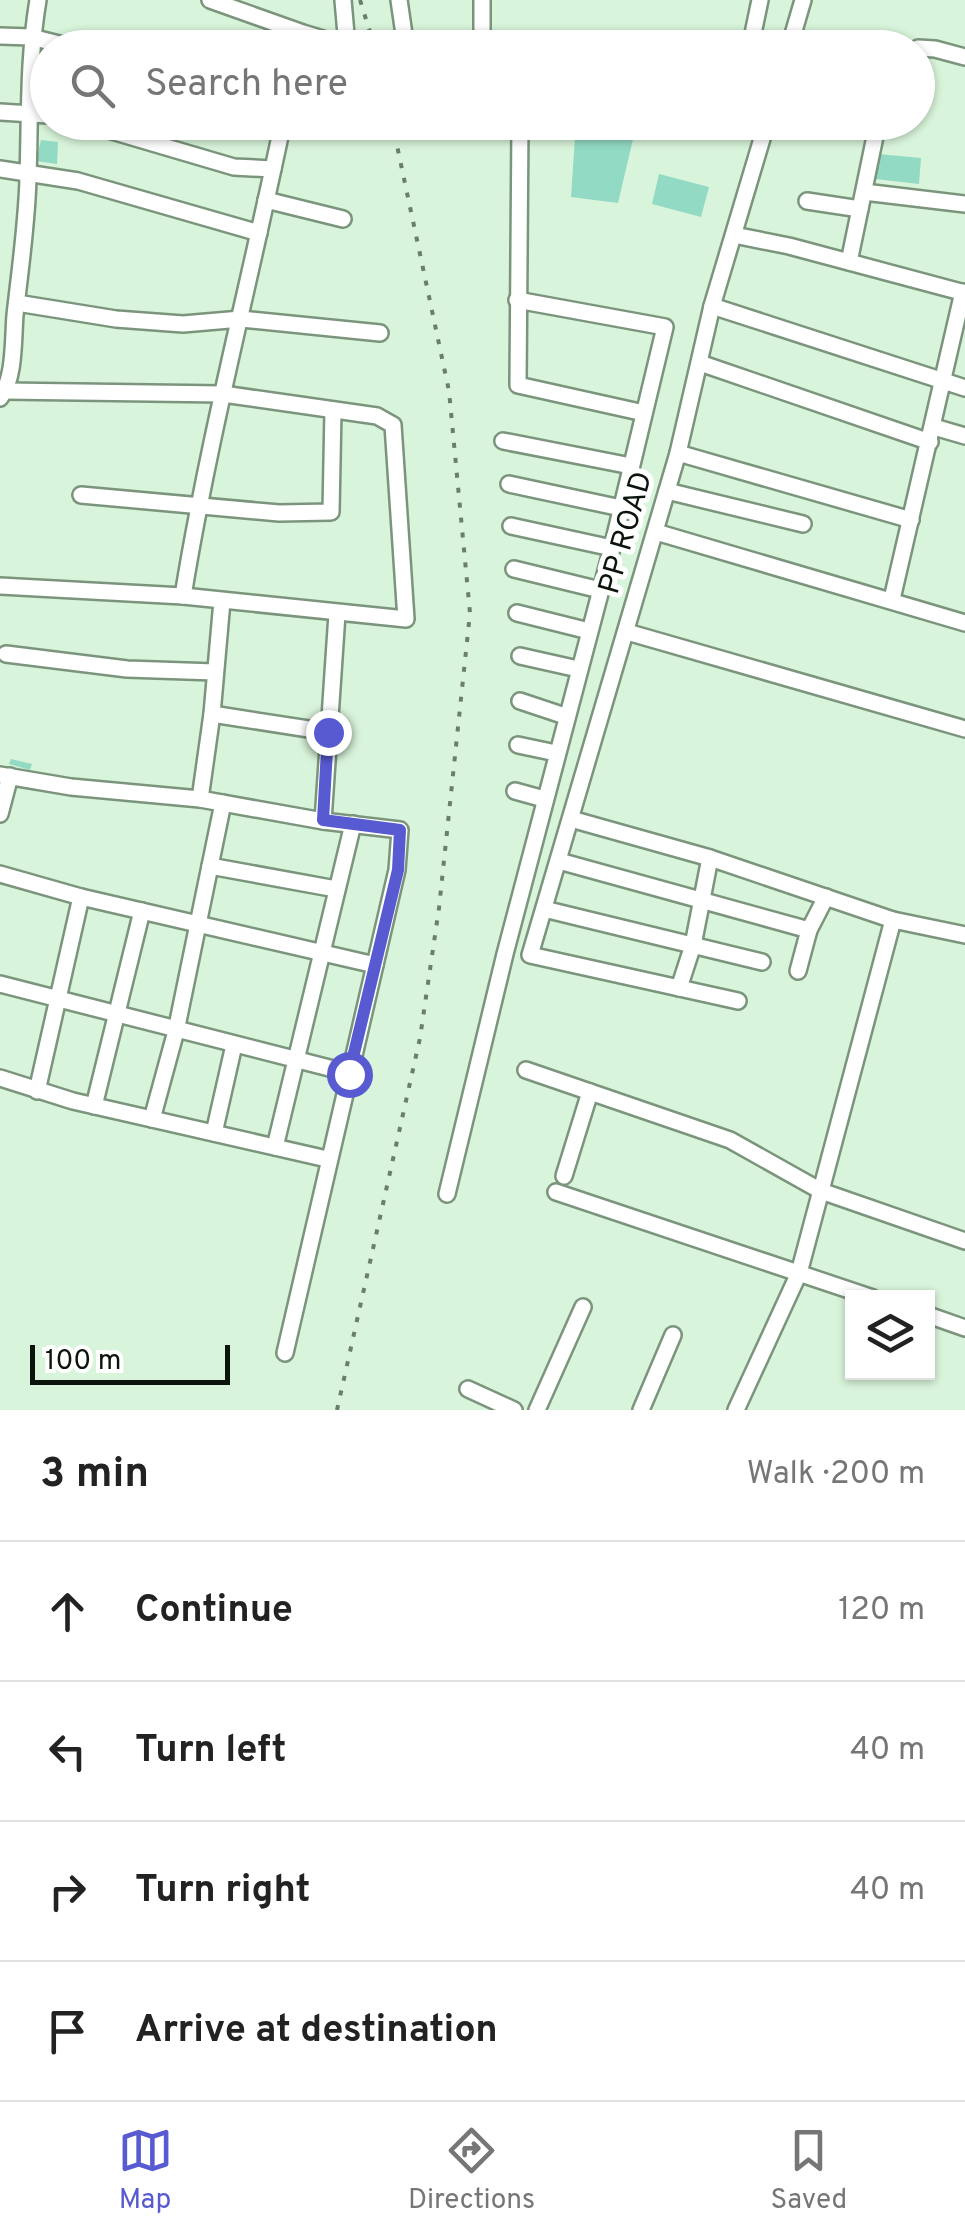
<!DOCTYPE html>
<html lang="en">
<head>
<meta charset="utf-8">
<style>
	body { margin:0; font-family:Overpass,sans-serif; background:#f6f6f6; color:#222 }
	.controls { position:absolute; right:30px; bottom:30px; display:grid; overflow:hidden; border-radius:0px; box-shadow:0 2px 8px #0004 }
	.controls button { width:90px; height:90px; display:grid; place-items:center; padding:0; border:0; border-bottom:2px solid #e0e0e0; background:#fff; color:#222; font:50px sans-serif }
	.scale { position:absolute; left:30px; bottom:25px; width:200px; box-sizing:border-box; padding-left:10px; border:5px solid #0c150c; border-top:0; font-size:28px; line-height:35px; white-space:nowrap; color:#0c150c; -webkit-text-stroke:8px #fff; paint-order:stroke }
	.stop { position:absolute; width:30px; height:30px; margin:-22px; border:8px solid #585ad2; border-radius:50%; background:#fff }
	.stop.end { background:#585ad2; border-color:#fff; box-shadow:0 2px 10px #0008 }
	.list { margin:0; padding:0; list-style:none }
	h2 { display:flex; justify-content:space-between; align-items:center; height:130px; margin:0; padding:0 40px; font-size:42px }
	h2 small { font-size:32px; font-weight:400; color:#767676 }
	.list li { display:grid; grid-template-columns:65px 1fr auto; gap:30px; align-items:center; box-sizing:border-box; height:140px; padding:0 40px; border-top:2px solid #e0e0e0 }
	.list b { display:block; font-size:38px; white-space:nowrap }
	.list em { font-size:32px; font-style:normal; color:#767676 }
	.icon { flex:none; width:55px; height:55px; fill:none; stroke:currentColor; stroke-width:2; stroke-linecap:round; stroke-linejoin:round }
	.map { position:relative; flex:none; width:965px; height:1410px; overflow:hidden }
	.search { position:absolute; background:#fff; box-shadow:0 2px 8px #0004; left:30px; right:30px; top:30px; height:110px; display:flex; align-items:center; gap:25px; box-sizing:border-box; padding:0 35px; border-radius:55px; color:#767676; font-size:38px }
	.sheet { height:690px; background:#fff }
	nav { display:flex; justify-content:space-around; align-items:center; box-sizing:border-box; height:140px; border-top:2px solid #e0e0e0; background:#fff; font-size:28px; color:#767676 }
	nav a { display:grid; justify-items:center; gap:5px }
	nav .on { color:#585ad2 }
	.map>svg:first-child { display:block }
	.building { fill:#92dac4 }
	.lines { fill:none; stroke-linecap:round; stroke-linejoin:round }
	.minor-casing { stroke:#7b957d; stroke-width:20 }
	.minor { stroke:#fff; stroke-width:15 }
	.rail { stroke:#6b7d6c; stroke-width:4; stroke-dasharray:5 10; stroke-linecap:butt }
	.route { stroke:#585ad2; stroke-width:12 }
	.labels { text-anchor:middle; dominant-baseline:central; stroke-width:10; stroke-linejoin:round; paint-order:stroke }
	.street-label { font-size:30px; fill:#0c150c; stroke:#fff }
</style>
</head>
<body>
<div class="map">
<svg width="965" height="1410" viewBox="0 0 965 1410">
	<rect width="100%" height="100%" fill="#d8f4da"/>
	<g class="building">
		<path d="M576,122H637L618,203L571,197Z"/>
		<path d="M41,140L58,142L57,164L36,161Z"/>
		<path d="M878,154L921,158L919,184L875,179Z"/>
		<path d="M659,174L709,187L701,217L652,204Z"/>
		<path d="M11,759L32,764L30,770L9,764Z"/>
	</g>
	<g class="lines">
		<defs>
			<g id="minor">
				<path d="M210,0L303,33L353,48"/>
				<path d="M343,0L347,46"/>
				<path d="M399,0L406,48"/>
				<path d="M482,0V48"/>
				<path d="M0,36L31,37L75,48"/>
				<path d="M750,48L760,0"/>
				<path d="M789,48L803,0"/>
				<path d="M918,48L935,49L965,57"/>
				<path d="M0,112L48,115"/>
				<path d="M81,122L234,167L273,169"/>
				<path d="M520,122L518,385L644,413"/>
				<path d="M0,169L78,181L259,233"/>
				<path d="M864,192L965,204"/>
				<path d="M266,200L343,219"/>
				<path d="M807,201L860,209"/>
				<path d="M734,235L789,246L965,293"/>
				<path d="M849,262L878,122"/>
				<path d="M17,303L116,319L183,324L241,319L380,333"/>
				<path d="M712,306L965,388"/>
				<path d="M700,363L930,442"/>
				<path d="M0,398C15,378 13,340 15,315C20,270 27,223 28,177C30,117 28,59 38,0"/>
				<path d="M934,427L965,436"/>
				<path d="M503,441L631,466"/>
				<path d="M678,453L911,520"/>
				<path d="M509,484L621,508"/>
				<path d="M667,491L803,524"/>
				<path d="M81,495L279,513L331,512L333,410"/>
				<path d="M511,526L612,548"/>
				<path d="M656,532L965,623"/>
				<path d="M514,569L600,590"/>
				<path d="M0,586L183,596L406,619L393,425L377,416L223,394L5,391"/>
				<path d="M183,596C209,436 250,281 283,122"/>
				<path d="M892,599L963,292"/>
				<path d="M517,613L589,631"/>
				<path d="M627,632L965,729"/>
				<path d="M6,654L127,669L215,672"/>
				<path d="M520,656L578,669"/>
				<path d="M520,701L565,716"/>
				<path d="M212,714L328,732"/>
				<path d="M518,745L556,753"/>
				<path d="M0,775L71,787L200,799L323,821L400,830L397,870L285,1353"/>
				<path d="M515,791L544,799"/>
				<path d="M200,799L212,714L222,601"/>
				<path d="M223,803L210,866L336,889"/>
				<path d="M0,814L10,776"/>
				<path d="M571,819L710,858L893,920L965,935"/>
				<path d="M323,821L337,614"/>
				<path d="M559,861L809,930"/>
				<path d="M0,874L81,897L375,965"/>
				<path d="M544,909L762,962"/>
				<path d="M798,971L809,930L826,897"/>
				<path d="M0,984L349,1073"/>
				<path d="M679,988L693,945L710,858"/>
				<path d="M738,1001L530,955L678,453L712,306L767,122"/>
				<path d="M526,1070L730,1140L821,1191L965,1241"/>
				<path d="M0,1078L73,1101L327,1159"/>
				<path d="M37,1091L81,897"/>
				<path d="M94,1106L142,911"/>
				<path d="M152,1119L176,1031L210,866"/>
				<path d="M214,1133L234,1045"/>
				<path d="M275,1147L353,824"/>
				<path d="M564,1176L590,1092"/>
				<path d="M556,1192L873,1298"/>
				<path d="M447,1194L505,954L612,548L665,327L517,300"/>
				<path d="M928,1315L965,1328"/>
				<path d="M468,1389L514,1410"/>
				<path d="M537,1410L583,1307"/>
				<path d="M641,1410L673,1335"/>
				<path d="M736,1410L799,1273L893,920"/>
			</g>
		</defs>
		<use href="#minor" class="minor-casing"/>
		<use href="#minor" class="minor"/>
		<g class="rail">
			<path d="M360,0L375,48"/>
			<path d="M337,1410L420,1038L439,908L470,613L449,391L392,122"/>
		</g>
	</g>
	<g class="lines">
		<path class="route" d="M328,732L323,820L400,830L398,870L349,1074"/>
	</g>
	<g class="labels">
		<g class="street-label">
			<text transform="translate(627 533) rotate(-74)">PP ROAD</text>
		</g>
	</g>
</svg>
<div class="controls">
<button><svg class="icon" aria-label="layers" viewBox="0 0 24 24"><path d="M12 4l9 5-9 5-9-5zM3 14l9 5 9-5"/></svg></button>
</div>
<div class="scale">100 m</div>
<div class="stop" style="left:349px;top:1074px"></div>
<div class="stop end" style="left:328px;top:732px"></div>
<div class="search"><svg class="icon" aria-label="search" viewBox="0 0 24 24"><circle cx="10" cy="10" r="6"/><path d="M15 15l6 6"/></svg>Search here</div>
</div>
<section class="sheet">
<h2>3 min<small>Walk · 200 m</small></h2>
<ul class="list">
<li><svg class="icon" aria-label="ahead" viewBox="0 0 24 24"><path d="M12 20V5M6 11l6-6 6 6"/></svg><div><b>Continue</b></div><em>120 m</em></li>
<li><svg class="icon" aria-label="left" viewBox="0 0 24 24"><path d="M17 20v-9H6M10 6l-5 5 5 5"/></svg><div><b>Turn left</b></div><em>40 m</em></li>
<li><svg class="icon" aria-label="right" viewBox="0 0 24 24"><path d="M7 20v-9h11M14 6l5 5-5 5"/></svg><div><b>Turn right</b></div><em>40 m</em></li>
<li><svg class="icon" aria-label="arrive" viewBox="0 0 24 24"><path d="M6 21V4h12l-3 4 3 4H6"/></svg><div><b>Arrive at destination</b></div></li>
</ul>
</section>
<nav>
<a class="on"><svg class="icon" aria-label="map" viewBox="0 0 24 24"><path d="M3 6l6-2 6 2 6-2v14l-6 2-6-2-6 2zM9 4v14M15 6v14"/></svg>Map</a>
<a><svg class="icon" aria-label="directions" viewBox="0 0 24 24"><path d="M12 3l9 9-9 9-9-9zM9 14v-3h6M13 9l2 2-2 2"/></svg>Directions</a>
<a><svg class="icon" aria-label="saved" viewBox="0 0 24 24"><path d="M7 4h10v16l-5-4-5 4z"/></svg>Saved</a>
</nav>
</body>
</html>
